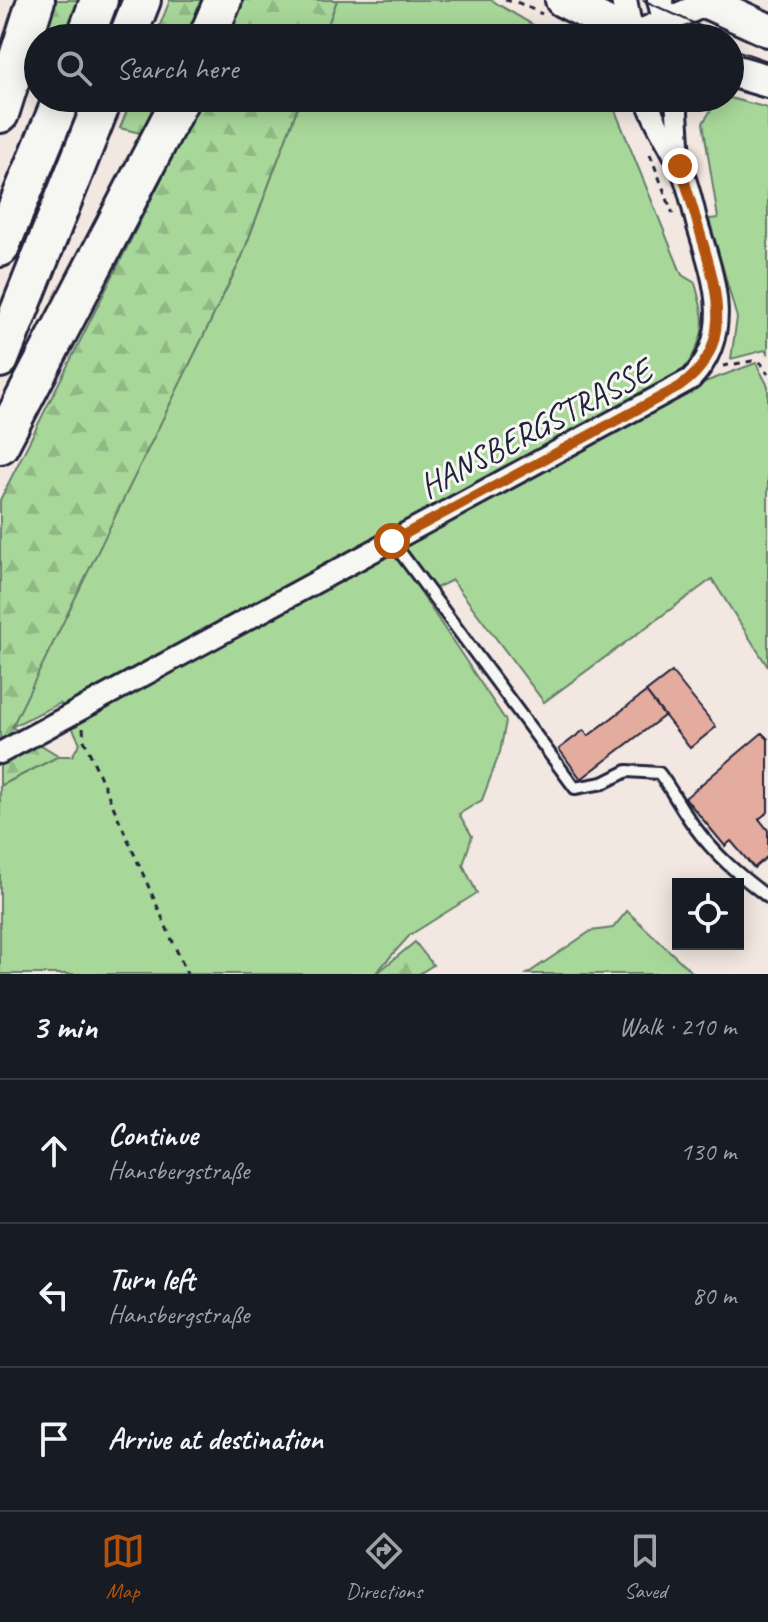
<!DOCTYPE html>
<html lang="en">
<head>
<meta charset="utf-8">
<style>
	body { margin:0; font-family:Caveat,sans-serif; background:#20242c; color:#f1f3f6 }
	.controls { position:absolute; right:24px; bottom:24px; display:grid; overflow:hidden; border-radius:0px; box-shadow:0 4px 20px #0003 }
	.controls button { width:72px; height:72px; display:grid; place-items:center; padding:0; border:0; border-bottom:2px solid #363941; background:#171b24; color:#f1f3f6; font:40px sans-serif }
	.stop { position:absolute; width:24px; height:24px; margin:-18px; border:6px solid #b45309; border-radius:50%; background:#fff }
	.stop.end { background:#b45309; border-color:#fff; box-shadow:0 2px 8px #0008 }
	.list { margin:0; padding:0; list-style:none }
	h2 { display:flex; justify-content:space-between; align-items:center; height:104px; margin:0; padding:0 32px; font-size:34px }
	h2 small { font-size:26px; font-weight:400; color:#9ea1a6 }
	.list li { display:grid; grid-template-columns:52px 1fr auto; gap:24px; align-items:center; box-sizing:border-box; height:144px; padding:0 32px; border-top:2px solid #363941 }
	.list b { display:block; font-size:30px; white-space:nowrap }
	.list p { margin:0; font-size:26px; white-space:nowrap; color:#9ea1a6 }
	.list em { font-size:26px; font-style:normal; color:#9ea1a6 }
	.icon { flex:none; width:44px; height:44px; fill:none; stroke:currentColor; stroke-width:2; stroke-linecap:round; stroke-linejoin:round }
	.map { position:relative; flex:none; width:768px; height:974px; overflow:hidden }
	.search { position:absolute; background:#171b24; box-shadow:0 4px 20px #0003; left:24px; right:24px; top:24px; height:88px; display:flex; align-items:center; gap:20px; box-sizing:border-box; padding:0 28px; border-radius:44px; color:#9ea1a6; font-size:30px }
	.sheet { height:536px; background:#171b24 }
	nav { display:flex; justify-content:space-around; align-items:center; box-sizing:border-box; height:112px; border-top:2px solid #363941; background:#171b24; font-size:22px; color:#9ea1a6 }
	nav a { display:grid; justify-items:center; gap:4px }
	nav .on { color:#b45309 }
	.map>svg:first-child { display:block }
	.green { fill:#a8d899; stroke:#657d6a; stroke-width:2 }
	.forest { fill:url(#forest-firs); stroke:#657d6a; stroke-width:2 }
	.building { fill:#e4ac9e; stroke:#22223b; stroke-width:2 }
	.lines { fill:none; stroke-linecap:round; stroke-linejoin:round }
	.service-casing { stroke:#22223b; stroke-width:16 }
	.minor-casing { stroke:#22223b; stroke-width:26 }
	.tertiary-casing { stroke:#22223b; stroke-width:30 }
	.primary-casing { stroke:#22223b; stroke-width:38 }
	.motorway-casing { stroke:#22223b; stroke-width:42 }
	.path { stroke:#22223b; stroke-width:3; stroke-dasharray:6 6; stroke-linecap:butt }
	.service { stroke:#f6f6f2; stroke-width:10 }
	.minor { stroke:#f6f6f2; stroke-width:20 }
	.tertiary { stroke:#f6f6f2; stroke-width:24 }
	.primary { stroke:#f6f6f2; stroke-width:32 }
	.motorway { stroke:#f6f6f2; stroke-width:36 }
	.tram { stroke:#22223b; stroke-width:2 }
	.route { stroke:#b45309; stroke-width:10 }
	.labels { text-anchor:middle; dominant-baseline:central; stroke-width:6; stroke-linejoin:round; paint-order:stroke }
	.street-label { font-size:34px; fill:#22223b; stroke:#f6f6f2 }
</style>
</head>
<body>
<div class="map">
<svg width="768" height="974" viewBox="0 0 768 974">
	<defs>
		<pattern id="forest-firs" width="22" height="20" patternUnits="userSpaceOnUse" patternTransform="scale(2)"><rect width="22" height="20" fill="#a8d899"/><path d="M5 1l3.5 6h-7zM16 11l3.5 6h-7z" fill="#90b985"/></pattern>
	</defs>
	<rect width="100%" height="100%" fill="#f2e7e1"/>
	<filter id="ink" filterUnits="userSpaceOnUse"><feTurbulence type="fractalNoise" baseFrequency=".0125" numOctaves="2"/><feDisplacementMap in="SourceGraphic" scale="16" xChannelSelector="R" yChannelSelector="G"/><feConvolveMatrix kernelMatrix="1 2 1 2 8 2 1 2 1" color-interpolation-filters="sRGB"/></filter>
	<g filter="url(#ink)">
		<g class="green">
			<path d="M337,0H491L555,38H323Z"/>
			<path d="M301,98H610L682,275L695,283C705,321 708,328 689,363L705,382L756,363L768,386V667L712,579L544,702L452,580L422,595L506,721L500,752L482,800L459,814L472,836L463,865L477,893L410,935L375,974H0V786L59,756H72L80,743L60,703L11,727L241,259Z"/>
			<path d="M713,98H730L768,108V353L765,350L731,359L737,318L709,219L718,218L703,123L711,110Z"/>
			<path d="M627,911L694,974H527L591,931L613,928Z"/>
		</g>
		<g class="forest">
			<path d="M47,0H79L65,38L39,25Z"/>
			<path d="M170,0H207L190,38H155Z"/>
			<path d="M243,0H337L323,38H226Z"/>
			<path d="M132,98H164L148,135L120,128Z"/>
			<path d="M199,98H301L241,259L12,727L59,756L0,786V500L166,170Z"/>
			<path d="M415,942L433,965L419,974H376Z"/>
		</g>
		<g class="building">
			<path d="M672,672L716,727L690,748L646,692Z"/>
			<path d="M646,692L664,716L581,779L559,749L584,730L588,736Z"/>
			<path d="M762,733L768,739V812L759,819L768,830V856L754,868L731,841L725,846L685,798Z"/>
		</g>
		<g class="lines">
			<defs>
				<path id="service" d="M392,541L575,788L603,783L627,771L659,773C672,790 681,809 694,826C715,855 740,876 768,897"/>
				<g id="minor">
					<path d="M676,98L680,158"/>
					<path d="M0,753L691,379C735,333 713,276 697,223C692,204 688,182 679,164C668,142 654,122 646,98"/>
				</g>
				<g id="tertiary">
					<path d="M624,0L631,36L707,3"/>
					<path d="M660,0L670,38"/>
				</g>
				<g id="primary">
					<path d="M562,0L636,38"/>
					<path d="M702,0L768,30"/>
					<path d="M730,70L768,81"/>
				</g>
				<g id="motorway">
					<path d="M85,38L99,0"/>
					<path d="M127,38L142,0"/>
					<path d="M207,38L223,0"/>
					<path d="M0,114L36,0"/>
					<path d="M0,248L62,98"/>
					<path d="M0,359L104,98"/>
					<path d="M0,445L181,98"/>
				</g>
			</defs>
			<use href="#service" class="service-casing"/>
			<use href="#minor" class="minor-casing"/>
			<use href="#tertiary" class="tertiary-casing"/>
			<use href="#primary" class="primary-casing"/>
			<use href="#motorway" class="motorway-casing"/>
			<g class="path">
				<path d="M505,0L519,3L542,14"/>
				<path d="M650,154L673,214"/>
				<path d="M723,366L752,361L761,363L768,374"/>
				<path d="M83,728L84,740L187,974"/>
			</g>
			<use href="#service" class="service"/>
			<use href="#minor" class="minor"/>
			<use href="#tertiary" class="tertiary"/>
			<use href="#primary" class="primary"/>
			<use href="#motorway" class="motorway"/>
			<g class="tram">
				<path d="M643,0L726,38"/>
				<path d="M730,48L768,61"/>
			</g>
		</g>
	</g>
	<g class="lines" filter="url(#ink)">
		<path class="route" d="M392,541L679,387C734,350 718,292 702,239C695,215 688,191 680,166"/>
	</g>
	<g class="labels">
		<g class="street-label">
			<text transform="translate(535 428) rotate(-28)">HANSBERGSTRASSE</text>
		</g>
	</g>
</svg>
<div class="controls">
<button><svg class="icon" aria-label="locate" viewBox="0 0 24 24"><circle cx="12" cy="12" r="6"/><path d="M12 2v4M12 18v4M2 12h4M18 12h4"/></svg></button>
</div>
<div class="stop" style="left:392px;top:541px"></div>
<div class="stop end" style="left:680px;top:166px"></div>
<div class="search"><svg class="icon" aria-label="search" viewBox="0 0 24 24"><circle cx="10" cy="10" r="6"/><path d="M15 15l6 6"/></svg>Search here</div>
</div>
<section class="sheet">
<h2>3 min<small>Walk · 210 m</small></h2>
<ul class="list">
<li><svg class="icon" aria-label="ahead" viewBox="0 0 24 24"><path d="M12 20V5M6 11l6-6 6 6"/></svg><div><b>Continue</b><p>Hansbergstraße</p></div><em>130 m</em></li>
<li><svg class="icon" aria-label="left" viewBox="0 0 24 24"><path d="M17 20v-9H6M10 6l-5 5 5 5"/></svg><div><b>Turn left</b><p>Hansbergstraße</p></div><em>80 m</em></li>
<li><svg class="icon" aria-label="arrive" viewBox="0 0 24 24"><path d="M6 21V4h12l-3 4 3 4H6"/></svg><div><b>Arrive at destination</b></div></li>
</ul>
</section>
<nav>
<a class="on"><svg class="icon" aria-label="map" viewBox="0 0 24 24"><path d="M3 6l6-2 6 2 6-2v14l-6 2-6-2-6 2zM9 4v14M15 6v14"/></svg>Map</a>
<a><svg class="icon" aria-label="directions" viewBox="0 0 24 24"><path d="M12 3l9 9-9 9-9-9zM9 14v-3h6M13 9l2 2-2 2"/></svg>Directions</a>
<a><svg class="icon" aria-label="saved" viewBox="0 0 24 24"><path d="M7 4h10v16l-5-4-5 4z"/></svg>Saved</a>
</nav>
</body>
</html>
